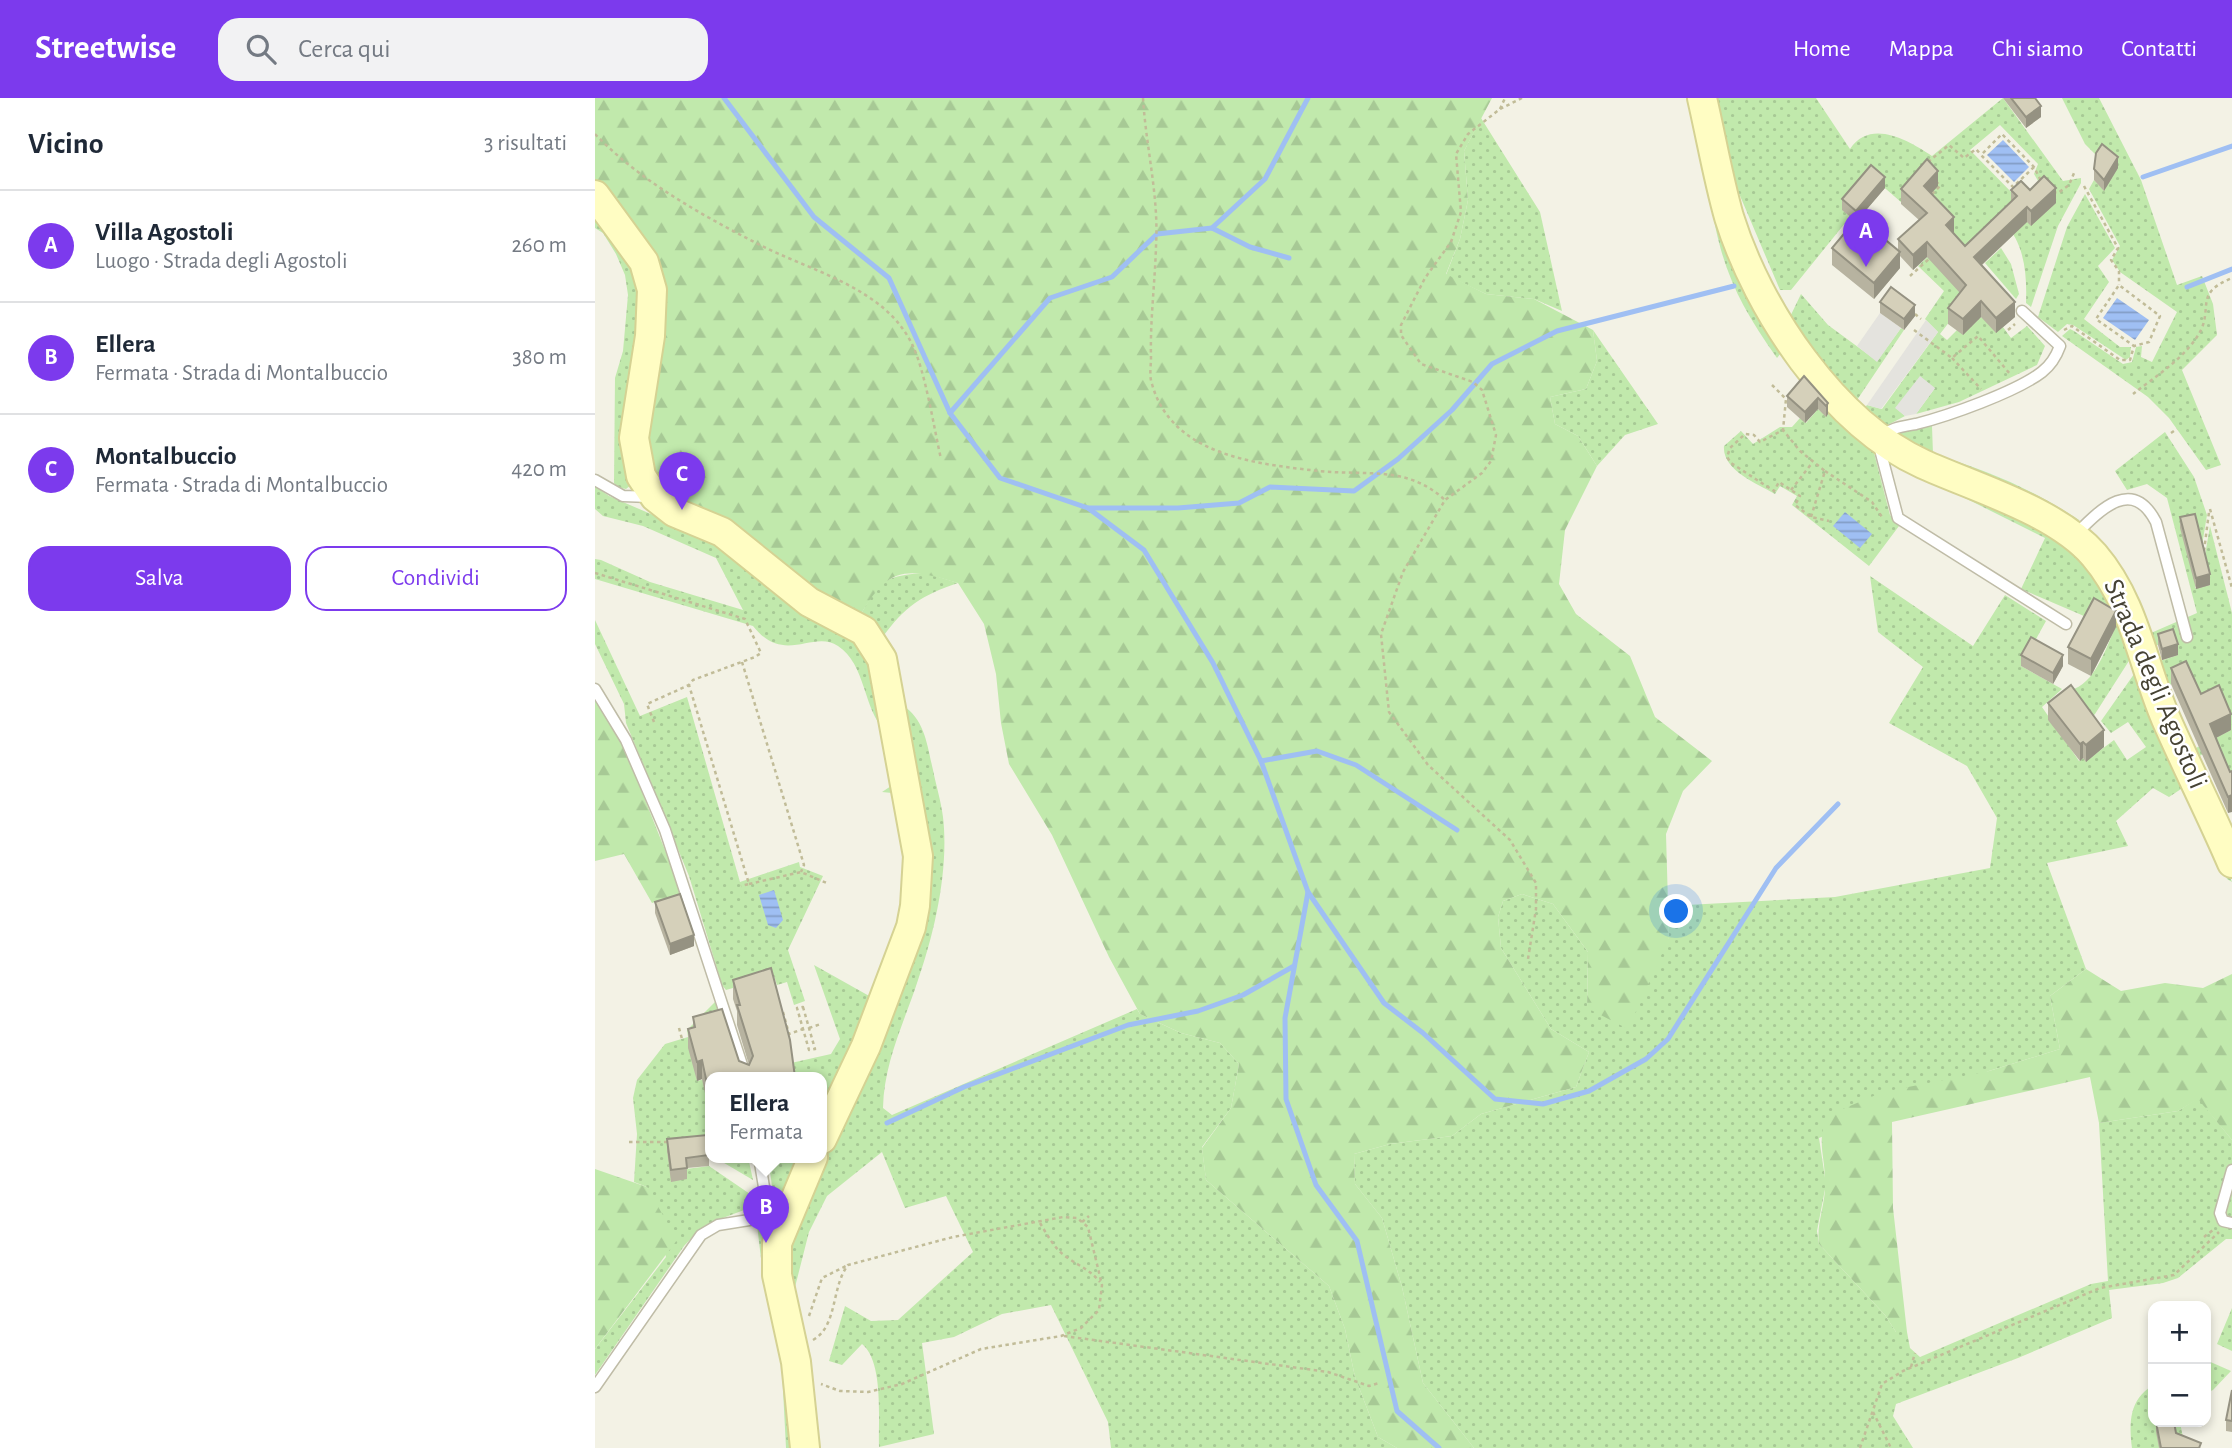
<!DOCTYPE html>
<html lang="it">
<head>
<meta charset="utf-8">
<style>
	body { margin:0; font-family:"Alegreya Sans",sans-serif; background:#f2f2f3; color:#1f2937 }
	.controls { position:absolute; right:21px; bottom:21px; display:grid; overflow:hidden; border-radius:14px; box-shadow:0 4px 10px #0003 }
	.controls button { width:63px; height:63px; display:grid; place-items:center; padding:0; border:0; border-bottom:2px solid #e0e1e3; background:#fff; color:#1f2937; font:35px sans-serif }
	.you { position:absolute; left:1082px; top:814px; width:24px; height:24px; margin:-18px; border:5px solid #fff; border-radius:50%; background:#1a73e8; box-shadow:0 0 0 10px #1a73e833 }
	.badge { display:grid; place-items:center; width:46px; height:46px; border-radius:50%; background:#7c3aed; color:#fff; font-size:23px; font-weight:700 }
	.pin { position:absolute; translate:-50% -58px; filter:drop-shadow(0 2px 4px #0008) }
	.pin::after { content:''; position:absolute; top:37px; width:24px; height:21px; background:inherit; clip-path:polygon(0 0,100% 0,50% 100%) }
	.popup { position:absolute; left:110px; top:974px; width:122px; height:91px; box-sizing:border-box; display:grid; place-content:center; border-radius:14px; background:#fff; filter:drop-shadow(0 2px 5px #0005); font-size:23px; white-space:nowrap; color:#747a83 }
	.popup b { font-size:26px; color:#1f2937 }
	.popup::after { content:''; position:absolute; left:50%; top:100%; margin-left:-14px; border:14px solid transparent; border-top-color:#fff }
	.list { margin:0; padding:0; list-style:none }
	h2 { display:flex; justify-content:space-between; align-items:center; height:91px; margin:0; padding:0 28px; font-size:30px }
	h2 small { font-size:23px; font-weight:400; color:#747a83 }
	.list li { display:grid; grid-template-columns:46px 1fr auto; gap:21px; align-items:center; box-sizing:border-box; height:112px; padding:0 28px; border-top:2px solid #e0e1e3 }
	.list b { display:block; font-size:26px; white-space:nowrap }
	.list p { margin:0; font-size:23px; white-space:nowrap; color:#747a83 }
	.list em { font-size:23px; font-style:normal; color:#747a83 }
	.actions { display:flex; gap:14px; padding:21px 28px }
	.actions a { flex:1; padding:16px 0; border:2px solid #7c3aed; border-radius:21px; text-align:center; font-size:24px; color:#7c3aed }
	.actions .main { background:#7c3aed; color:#fff }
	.icon { flex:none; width:38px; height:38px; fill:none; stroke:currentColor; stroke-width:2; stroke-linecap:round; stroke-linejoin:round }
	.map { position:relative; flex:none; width:1637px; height:1350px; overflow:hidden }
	header { display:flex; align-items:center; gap:42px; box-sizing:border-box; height:98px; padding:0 35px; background:#7c3aed; color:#fff }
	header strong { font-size:33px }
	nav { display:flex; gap:38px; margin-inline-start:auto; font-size:24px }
	.search { width:490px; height:63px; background:#f2f2f3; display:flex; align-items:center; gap:18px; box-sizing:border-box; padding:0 24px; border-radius:21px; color:#747a83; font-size:26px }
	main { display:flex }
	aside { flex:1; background:#fff }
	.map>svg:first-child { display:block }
	.grass { fill:url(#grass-dots); fill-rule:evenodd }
	.forest { fill:url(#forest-firs) }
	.parking { fill:#e4e3de }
	.water { fill:url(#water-rules) }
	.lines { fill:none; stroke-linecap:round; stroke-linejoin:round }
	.stream { stroke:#9fbff3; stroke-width:5 }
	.lane-casing { stroke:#bfbca7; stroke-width:13 }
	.secondary-casing { stroke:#d5d293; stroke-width:32 }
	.path { stroke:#c1bc98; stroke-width:2.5; stroke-dasharray:3.5 3.5; stroke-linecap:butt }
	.lane { stroke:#fff; stroke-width:10 }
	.secondary { stroke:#fffdc3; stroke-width:28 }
	.wall { fill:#b7b3a0 }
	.shaded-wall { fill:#959282 }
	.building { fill:#d5d0ba; stroke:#959282; stroke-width:2 }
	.labels { text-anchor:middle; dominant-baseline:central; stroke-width:5; stroke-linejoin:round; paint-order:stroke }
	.street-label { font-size:28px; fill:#464334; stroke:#fff }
</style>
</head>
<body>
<header>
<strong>Streetwise</strong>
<div class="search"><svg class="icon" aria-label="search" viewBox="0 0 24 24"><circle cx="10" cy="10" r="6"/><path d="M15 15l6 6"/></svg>Cerca qui</div>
<nav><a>Home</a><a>Mappa</a><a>Chi siamo</a><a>Contatti</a></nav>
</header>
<main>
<aside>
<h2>Vicino<small>3 risultati</small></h2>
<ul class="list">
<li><span class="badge">A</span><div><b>Villa Agostoli</b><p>Luogo · Strada degli Agostoli</p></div><em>260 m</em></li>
<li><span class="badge">B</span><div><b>Ellera</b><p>Fermata · Strada di Montalbuccio</p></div><em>380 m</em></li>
<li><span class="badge">C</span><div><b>Montalbuccio</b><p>Fermata · Strada di Montalbuccio</p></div><em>420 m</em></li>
</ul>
<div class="actions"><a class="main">Salva</a><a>Condividi</a></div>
</aside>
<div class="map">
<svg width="1637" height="1350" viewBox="0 0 1637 1350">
	<defs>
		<pattern id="grass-dots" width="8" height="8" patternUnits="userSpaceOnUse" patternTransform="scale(1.75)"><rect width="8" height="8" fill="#c1e9ac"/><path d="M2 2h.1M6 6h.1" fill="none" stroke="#a7c995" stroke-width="1.8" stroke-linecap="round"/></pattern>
		<pattern id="forest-firs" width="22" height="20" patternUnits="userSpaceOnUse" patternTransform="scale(1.75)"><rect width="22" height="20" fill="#c1e9ac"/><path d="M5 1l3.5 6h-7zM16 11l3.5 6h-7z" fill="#a7c995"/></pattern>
		<pattern id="water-rules" width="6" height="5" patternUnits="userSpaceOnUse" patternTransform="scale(1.75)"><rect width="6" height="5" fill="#9fbff3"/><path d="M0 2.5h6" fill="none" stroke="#839dc6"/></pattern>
	</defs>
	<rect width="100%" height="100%" fill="#f3f2e5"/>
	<g class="grass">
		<path d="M1120,0H1221L1255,51C1276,20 1314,43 1337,58L1408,0L1468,83L1486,80V85L1463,128L1436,209L1431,205C1432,178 1430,146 1410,126L1380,154L1371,202L1345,236L1352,242L1362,232L1386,219L1408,229L1416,240L1432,228L1450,248L1442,267L1364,304L1321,316L1340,290L1301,310L1310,318L1285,331L1267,313L1272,307L1287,311L1343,234L1330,221L1349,193L1323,168L1359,134L1307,105L1276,78L1247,111L1255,119L1196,192H1185L1143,93ZM1405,27L1443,66L1439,76L1449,93L1423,101L1375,52Z"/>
		<path d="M1467,0H1504L1546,82L1582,187L1607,178L1618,206L1622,237L1587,272L1626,367L1611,372L1574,320L1553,299L1467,238L1475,231L1479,233L1528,266L1537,264L1541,249L1547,248L1546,259L1557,264L1582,214L1525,174L1517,162L1525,148L1494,91L1499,82L1510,92L1505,61L1490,46Z"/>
		<path d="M886,20L945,114L967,213L939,201L891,196L851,177L865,141L873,102L869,53Z"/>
		<path d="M1490,96L1520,150L1503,168L1514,184L1489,221L1525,249H1536L1535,259L1531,262L1478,227L1472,226L1463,234L1443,219L1472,129Z"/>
		<path d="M1116,103L1190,250L1182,260C1144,207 1125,168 1116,103Z"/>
		<path d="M0,116L23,143L45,184L36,387L31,391L22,389L19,385L20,280L28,253L33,197L30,177L21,156L8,135L0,130Z"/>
		<path d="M1406,150L1416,166L1424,196L1421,201L1390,165Z"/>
		<path d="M1206,196L1233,227L1282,263L1306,230L1309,232L1260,305L1193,223Z"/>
		<path d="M998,232L1063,326L1030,337L1002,368L983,338L960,326L955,299L991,291L1002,263Z"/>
		<path d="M1241,308L1277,347L1295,417L1304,428L1274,468L1197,407L1202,398L1185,388L1180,396C1161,385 1127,372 1129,348L1146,333L1158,346L1185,329H1197L1205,320L1211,325L1223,311L1231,318Z"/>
		<path d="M1337,328L1338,356C1394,373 1435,390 1484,422L1468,424L1409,393L1318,355L1296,341V338L1304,332Z"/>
		<path d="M1570,334L1599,379L1612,417L1600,490L1615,487L1609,463L1615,428L1637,515V692L1619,652L1604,658L1601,650L1636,632L1606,612L1590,580L1568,590L1562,564L1583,557L1577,542L1557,549L1549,538L1602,515L1572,400L1552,386L1532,392L1520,373Z"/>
		<path d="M1294,361L1433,422L1492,461L1539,555L1500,616L1498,618L1475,592C1500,587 1511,549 1521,528L1499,516L1496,521L1426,491L1450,440L1298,364L1295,369L1308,416L1300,402L1293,363Z"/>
		<path d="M0,388L14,398L114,441L271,552L290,633C268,611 271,566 243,548C218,531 189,568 158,528L0,481V461L6,462L55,484L148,512L121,460L48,428L8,418L0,411Z"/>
		<path d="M331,475L363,485C327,497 310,508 287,540L265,518C284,483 290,477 331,475Z"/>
		<path d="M1275,478L1378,548L1410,497L1451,523L1426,568L1467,591L1447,609L1484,663L1488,660L1491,663L1519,642L1532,662L1551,649L1533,624L1516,635L1506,623L1544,569L1637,784L1632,781L1592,687L1574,699L1558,690L1521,723L1533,748L1452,765L1491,871L1455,898L1465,951L1394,973L1224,1040L1231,1086L1222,1133L1224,1146L1290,1217L1301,1234H1312L1315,1250L1325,1259L1496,1186L1513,1183L1504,1025L1583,1013L1603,1000L1637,1042V1141H1631L1583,1180L1568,1185L1514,1192L1517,1220L1423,1260L1301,1306L1298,1318L1318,1350H879L828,1285L807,1189L787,1120L760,1086L759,1056L795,1046L857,1038L886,1016L981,989L994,954L956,931L906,850L903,819L908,803L927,796L958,806L993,854L992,910L1074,840L1073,808L1240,799L1395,770L1402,720L1372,668L1294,625L1328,569L1283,534Z"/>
		<path d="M0,522L45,618L92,599L145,784L204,764L205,769L228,778L193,852L210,903L199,907L192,884L182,887L179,878L131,892L127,887L94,778L31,625L29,606L0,546Z"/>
		<path d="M307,607C330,621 332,647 338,672C341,687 346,703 348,719C354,771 340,833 323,882C309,925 289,964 288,1010L297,1017L542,911L545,916L586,935L625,945L644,966L636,1010L607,1049L611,1082L734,1188L750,1231L760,1279L783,1339L802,1350H516L513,1324L456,1207L407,1216L359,1239L327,1245L339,1336L284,1349C283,1321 289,1264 267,1246L247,1267L234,1263L250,1208L276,1223L303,1222L378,1154L351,1098L310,1110L287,1054L232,1098L214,1134L199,1193L193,1180V1147L220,1078L275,958L318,847Z"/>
		<path d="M296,688L302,689L305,695L315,758L313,803L263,949L227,1026V979H198L196,965L236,956L245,941L219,867L276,899C293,853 313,808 310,759C308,739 304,719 301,700L297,695L287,694Z"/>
		<path d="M120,904L129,927L102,983L110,981L115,1057L91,1071L114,1068L155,1096L157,1109L120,1123L103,1133L89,1148L0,1277V1251L71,1159L52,1089L39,1084L42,1036L38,1000L42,982L70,946L93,939L92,932Z"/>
		<path d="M119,1059H153L158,1082Z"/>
		<path d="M173,1059H209L182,1112L180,1110Z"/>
		<path d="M162,1127L167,1135L171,1176L194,1259L202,1350H191L186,1253L168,1177Z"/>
		<path d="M1637,1210V1253L1622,1246Z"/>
		<path d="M1611,1262L1636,1273L1618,1292L1611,1295Z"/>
		<path d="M1558,1287V1324H1585L1590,1350H1537C1534,1324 1534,1302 1558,1287Z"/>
	</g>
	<g class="forest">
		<path d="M0,0H897L869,53L873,102L865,141L851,176L891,196L939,201L998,232L1002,263L991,291L955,299L960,326L983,338L1002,368L970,432L964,486L981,516L1035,558L1060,619L1117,663L1088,693L1071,736L1074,840L1033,931L992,910L993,854L958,806L927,796L908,803L903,819L906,850L956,931L994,954L981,989L886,1016L857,1038L795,1046L759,1056L760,1086L787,1120L807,1189L828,1285L879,1350H802L783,1339L760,1279L750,1231L734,1188L611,1082L607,1050L636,1010L644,966L625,945L586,935L545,916L514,859L457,737L414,666L406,625L401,576L389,526L363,485C311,469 293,468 265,518L206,491L87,410L54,371L41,131L0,82Z"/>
		<path d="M0,602L28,646L87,795L57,805L29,756L0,763Z"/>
		<path d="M1491,871L1526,893L1570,885L1608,890L1637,876V1042L1603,1001L1583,1013L1504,1025L1495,979L1297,1024L1298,1110L1312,1234H1301L1290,1217L1224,1146C1221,1125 1231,1106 1230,1085C1230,1055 1222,1049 1231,1018L1288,994L1394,973L1465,951L1455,898Z"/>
		<path d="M0,1071L52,1089L82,1142L0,1251Z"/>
	</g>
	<g class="parking">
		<path d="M1285,215L1306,230L1282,264L1262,248Z"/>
		<path d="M1331,222L1343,234L1286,311L1272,307Z"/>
		<path d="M1325,278L1340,290L1321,316L1310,318L1300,310Z"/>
	</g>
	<g class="water">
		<path d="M1408,42L1434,69L1419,84L1392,57Z"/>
		<path d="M1522,200L1554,222L1540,242L1508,220Z"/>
		<path d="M1250,414L1277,436L1265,450L1238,428Z"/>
		<path d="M179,792L188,822L181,830L173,827L164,797Z"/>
	</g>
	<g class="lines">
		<g class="stream">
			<path d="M129,0L219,119L294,180L355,315L405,380L493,410L549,452L618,565L666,663L713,794L690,920L691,1001L721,1087L762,1143L802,1313L844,1350"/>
			<path d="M1548,79L1637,48"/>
			<path d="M617,130L655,149L694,160"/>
			<path d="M1592,189L1637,171"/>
			<path d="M355,315L455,200L517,179L562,136L617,130L670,81L713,0"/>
			<path d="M493,410H583L644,405L675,389L759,393L803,361L857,312L897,266L962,233L1139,188"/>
			<path d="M666,663L722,653L761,667L862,732"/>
			<path d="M713,794L789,905L828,935L900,1001L948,1006L994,993L1051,961L1073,941L1181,770L1243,706"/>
			<path d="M292,1025L369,989L533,927L603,913L648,897L699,868"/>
		</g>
		<defs>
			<g id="lane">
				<path d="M1427,213L1465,248C1461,259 1456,267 1447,274C1421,294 1353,318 1321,326C1305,329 1296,330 1282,340L1303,420L1471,526"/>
				<path d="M0,382L28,398L55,399"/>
				<path d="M1480,437C1505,412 1537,378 1561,424L1592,539"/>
				<path d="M0,591L31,642L70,732L151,979"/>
				<path d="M164,1059L175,1125"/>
				<path d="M1637,1072L1625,1115L1628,1123L1637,1125"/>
				<path d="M0,1289L106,1137L123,1127L173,1119"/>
			</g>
			<g id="secondary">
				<path d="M1107,0C1116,39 1123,80 1134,119C1163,212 1238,325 1328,366C1381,390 1461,413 1499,457C1540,505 1547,565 1571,621C1592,669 1616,716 1637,765"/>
				<path d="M0,97L49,164L57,192L55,238L39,340L46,378L60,399L79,414L127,434L214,504L269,533L287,561L323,758L320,808L316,829L271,948L227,1041"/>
				<path d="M210,1350L201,1264L182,1177V1145L218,1059"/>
			</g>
		</defs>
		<use href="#lane" class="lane-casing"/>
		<use href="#secondary" class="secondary-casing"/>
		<g class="path">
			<path d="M548,0C551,50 564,98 561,148C560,185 555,222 556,260C556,268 554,278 557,286C577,358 662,366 724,373C772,378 812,367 850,402"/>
			<path d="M927,0L905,11L873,36L861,56L866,114L856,144L830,180L806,227V237L826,266L878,284L887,292L901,337L896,363L887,375L850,402L808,474L786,536L794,614L833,667L915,742L941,785V811L933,861"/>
			<path d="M905,11L910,0"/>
			<path d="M0,36C45,83 105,116 163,146C215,173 289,189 317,246C330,272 339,330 346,361"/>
			<path d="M1333,64L1354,47L1369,60L1381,51L1386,57"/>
			<path d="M1439,69L1418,89L1386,57L1407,36L1439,69L1446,83"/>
			<path d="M1489,88L1523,150L1516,162L1524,173V187"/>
			<path d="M1458,94L1463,95L1474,87L1479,75"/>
			<path d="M1337,96L1345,88L1341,83"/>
			<path d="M1315,178L1335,160"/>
			<path d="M1320,216L1326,221"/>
			<path d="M1319,232L1357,260L1383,238L1415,276"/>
			<path d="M1413,232L1420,226"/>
			<path d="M1469,232L1477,228L1525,262H1535L1539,248L1501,221L1524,187L1565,218L1554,244L1539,248"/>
			<path d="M1357,260L1386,291"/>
			<path d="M1177,287L1191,301L1188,332"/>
			<path d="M1538,296C1561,278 1593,258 1606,232C1617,208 1600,195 1637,180"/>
			<path d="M1576,335L1582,331"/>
			<path d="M1230,373L1277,404L1287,419"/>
			<path d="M1196,392L1217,365"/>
			<path d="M1615,411L1637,490"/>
			<path d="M1216,419L1230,373L1205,353L1188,332L1165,344L1159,337L1150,336L1135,350L1132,359L1136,365L1179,393L1184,384L1205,398L1200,407L1216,419L1234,423"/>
			<path d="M1609,453L1614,414"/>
			<path d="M0,475L150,521L166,555L160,559L98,582L94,587L154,786L146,788"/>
			<path d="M147,564L209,767L206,774"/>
			<path d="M59,624L52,606L94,587"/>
			<path d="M154,786L206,774L234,786"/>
			<path d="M208,909L220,951L214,952L202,910Z"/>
			<path d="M188,914L194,936L208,931"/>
			<path d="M84,930L87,941"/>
			<path d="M214,930L226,926"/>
			<path d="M34,1044H73"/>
			<path d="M487,1124L494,1118"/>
			<path d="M445,1125C453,1138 460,1152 473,1160C486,1169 495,1172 505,1184"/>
			<path d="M1609,1139L1618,1132"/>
			<path d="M214,1218L227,1180L251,1168"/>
			<path d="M469,1238L733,1274L774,1288L784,1285"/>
			<path d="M218,1242C243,1228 236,1189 253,1167L358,1139L468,1119L482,1120L493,1129L507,1187L504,1212L486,1230L466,1238L386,1251L307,1286L273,1294L245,1293L226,1286"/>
			<path d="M1316,1269L1320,1255"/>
			<path d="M1278,1314L1296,1350"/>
			<path d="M1265,1350L1287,1286L1308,1273L1505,1190L1579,1177L1624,1134"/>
		</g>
		<use href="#lane" class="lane"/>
		<use href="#secondary" class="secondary"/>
	</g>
	<g class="wall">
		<path d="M1408,0H1441L1440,1L1446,19L1431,30Z"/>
		<path d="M1523,70L1509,93L1499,82V71Z"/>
		<path d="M1343,88L1337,95L1359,134V135L1370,148L1416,104V92H1435L1461,105L1436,128L1432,124L1387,167L1420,219L1401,235L1386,219L1368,237L1353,226V210L1365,195L1332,159L1318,172L1305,158V170L1279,201L1237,167V150L1260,123L1247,112V101L1290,90L1264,120L1303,153V141L1324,122L1306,106V91Z"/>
		<path d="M1285,204L1320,218L1309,232L1285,215Z"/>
		<path d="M1209,278L1233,305V316L1231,319L1223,311L1210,325L1192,309V298Z"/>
		<path d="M1585,419L1615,487L1601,491L1585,430Z"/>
		<path d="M1521,529L1496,578L1473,566V549Z"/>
		<path d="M1563,536L1583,557L1567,562L1563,547Z"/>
		<path d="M1426,557L1468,568L1458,586L1426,568Z"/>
		<path d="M1576,570L1606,596L1636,632L1621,640L1635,674L1633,715L1576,586Z"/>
		<path d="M1453,605L1509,649L1491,664L1488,660L1485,663L1453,622Z"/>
		<path d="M60,804L99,848L75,857L60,815Z"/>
		<path d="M138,882L200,979H115V1019L107,981L102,983L93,950V931L98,930V919L144,963L154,967L142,927V913L138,901Z"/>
		<path d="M72,1041L114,1057V1068L92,1070V1081L76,1084L72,1052Z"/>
		<path d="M1637,1292V1334L1631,1333V1322Z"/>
		<path d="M1561,1324L1581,1335L1606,1350H1564L1561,1334Z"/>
	</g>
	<g class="shaded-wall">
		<path d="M1446,8V19L1431,30V19Z"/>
		<path d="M1523,59V70L1509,93V82Z"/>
		<path d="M1343,73V88L1329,103V88Z"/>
		<path d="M1290,79V90L1261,124V113Z"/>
		<path d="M1461,90V105L1436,128V113Z"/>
		<path d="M1432,109V124L1379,174V159Z"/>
		<path d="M1359,119V134L1351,142V127Z"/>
		<path d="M1332,144V159L1318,172V157Z"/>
		<path d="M1305,154V170L1279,201V185Z"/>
		<path d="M1386,203V219L1368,237V221Z"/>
		<path d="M1420,204V219L1401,235V220Z"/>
		<path d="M1320,207V218L1309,232V221Z"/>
		<path d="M1223,300V311L1210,325V314Z"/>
		<path d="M1233,305V316L1231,319V308Z"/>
		<path d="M1615,476V487L1601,491V480Z"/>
		<path d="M1521,513V529L1496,578V561Z"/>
		<path d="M1583,546V557L1567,562V551Z"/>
		<path d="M1468,557V568L1458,586V575Z"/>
		<path d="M1636,616V632L1615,643V626Z"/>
		<path d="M1509,632V649L1491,664V647Z"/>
		<path d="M1488,644V660L1485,663V646Z"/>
		<path d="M1637,697V714L1633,715V699Z"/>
		<path d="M99,837V848L75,857V846Z"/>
		<path d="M107,962V981L102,983V964Z"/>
	</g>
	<g class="building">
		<path d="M1416,0H1440L1446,8L1431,19Z"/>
		<path d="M1507,46L1523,59L1509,82L1499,71L1501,55Z"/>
		<path d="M1332,61L1343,73L1329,88L1359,119L1351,127L1370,148L1422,98L1416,92L1426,83L1435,92L1449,78L1461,90L1436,113L1432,109L1379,159L1420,204L1401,220L1386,203L1368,221L1353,210L1371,187L1332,144L1318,157L1303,141L1332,115L1306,91Z"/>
		<path d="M1276,67L1290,79L1261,113L1247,101Z"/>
		<path d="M1263,119L1305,154L1279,185L1237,150Z"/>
		<path d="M1296,189L1320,207L1309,221L1285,204Z"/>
		<path d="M1209,278L1233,305L1231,308L1223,300L1210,314L1192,298Z"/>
		<path d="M1600,416L1615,476L1601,480L1585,419Z"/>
		<path d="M1499,500L1521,513L1496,561L1473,549Z"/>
		<path d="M1578,531L1583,546L1567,551L1563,536Z"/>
		<path d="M1436,539L1468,557L1458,575L1426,557Z"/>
		<path d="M1591,563L1606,596L1624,587L1636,616L1615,626L1635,674L1637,673V697L1633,699L1576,570Z"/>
		<path d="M1476,587L1509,632L1491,647L1488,644L1485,646L1453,605Z"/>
		<path d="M85,796L99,837L75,846L60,804Z"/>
		<path d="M176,870L195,942L200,979H115V1000L107,962L102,964L93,931L100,929L98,919L127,911L144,963L154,967L158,958L142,907H145L138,882Z"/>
		<path d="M112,1037L114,1057L91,1060L92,1070L76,1072L72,1041Z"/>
		<path d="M1637,1292V1323L1631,1322Z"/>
		<path d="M1561,1324H1579L1581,1335L1606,1345L1604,1350H1566Z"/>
	</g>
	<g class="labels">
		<g class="street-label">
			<text transform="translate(1560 586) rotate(67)">Strada degli Agostoli</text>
		</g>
	</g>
</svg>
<div class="controls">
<button>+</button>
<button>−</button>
</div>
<div class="you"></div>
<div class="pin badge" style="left:1271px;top:169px">A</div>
<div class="pin badge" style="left:171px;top:1145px">B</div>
<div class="popup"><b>Ellera</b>Fermata</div>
<div class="pin badge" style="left:87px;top:412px">C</div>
</div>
</main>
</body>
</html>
